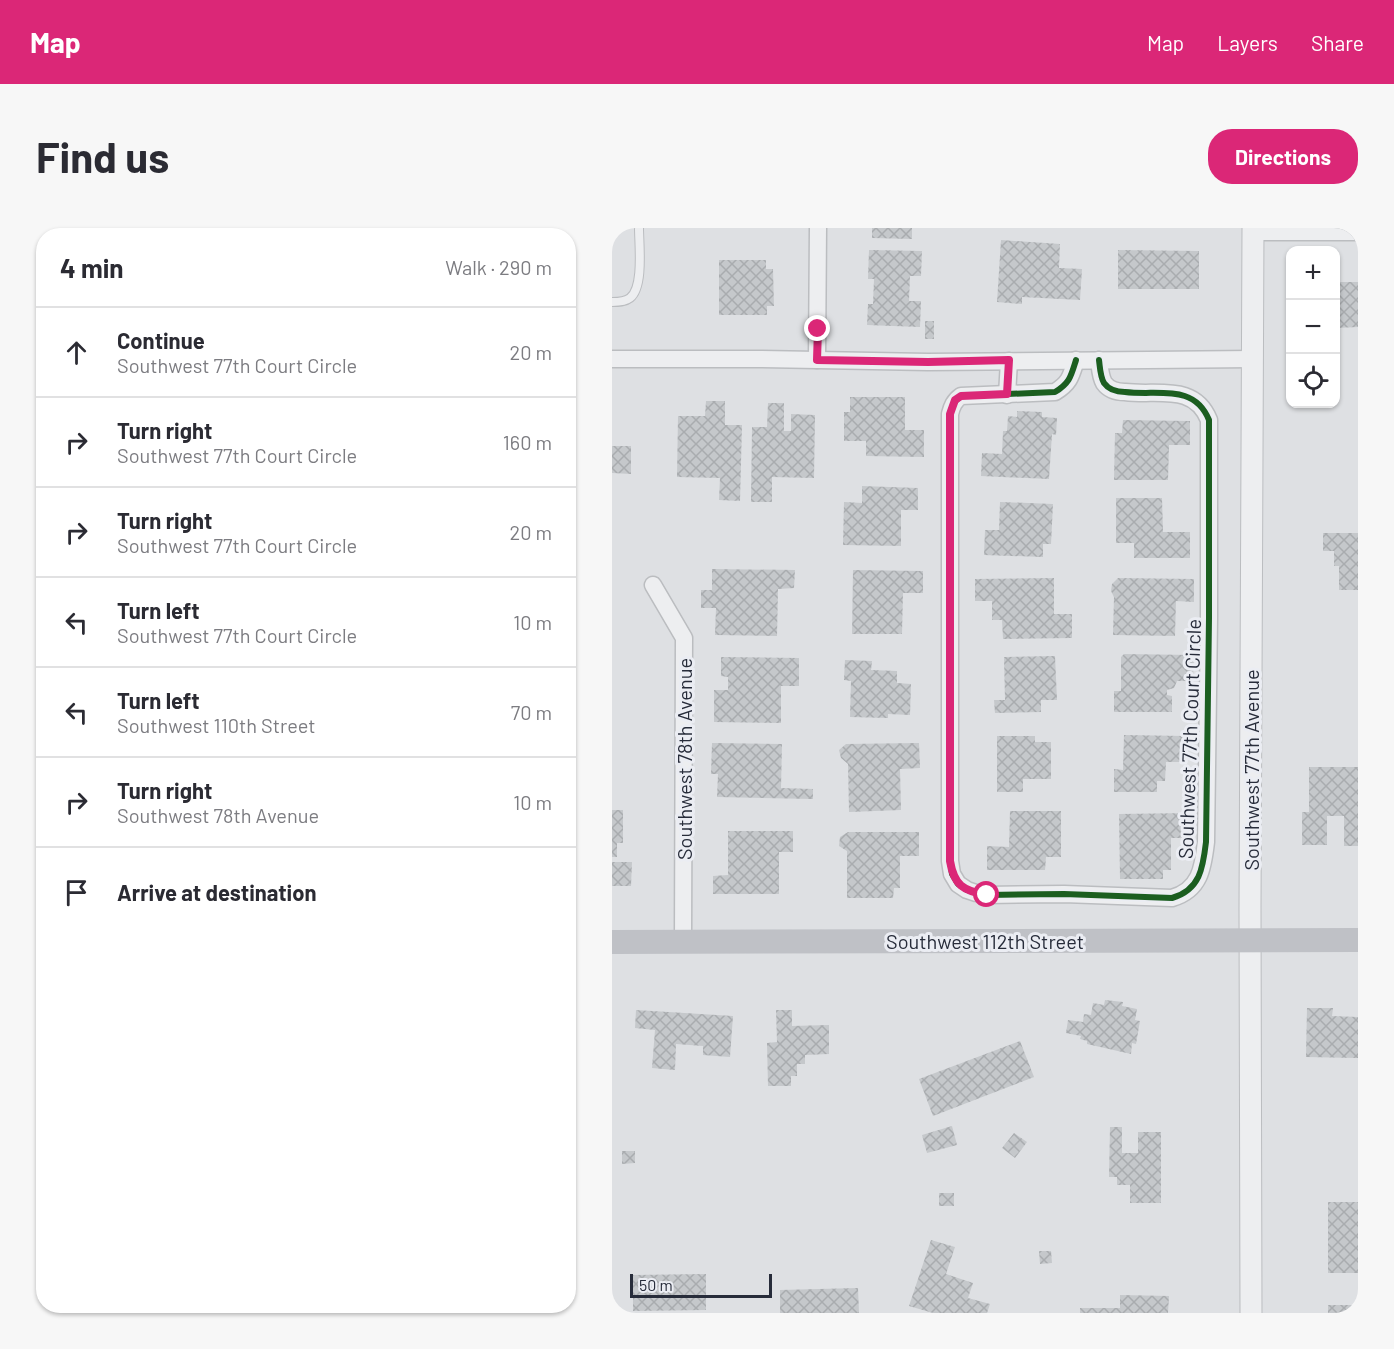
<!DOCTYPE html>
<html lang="en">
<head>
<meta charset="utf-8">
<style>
	body { margin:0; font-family:Barlow,sans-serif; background:#f7f7f7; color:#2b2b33 }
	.controls { position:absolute; right:18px; top:18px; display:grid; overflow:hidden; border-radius:12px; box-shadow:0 2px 4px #0004 }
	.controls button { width:54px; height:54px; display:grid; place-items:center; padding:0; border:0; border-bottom:2px solid #e1e1e2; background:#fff; color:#2b2b33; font:30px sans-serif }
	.scale { position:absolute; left:18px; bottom:15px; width:142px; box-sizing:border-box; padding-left:6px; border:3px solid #272c3a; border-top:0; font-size:16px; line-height:21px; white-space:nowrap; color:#272c3a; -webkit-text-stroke:4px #ebedf3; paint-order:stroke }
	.stop { position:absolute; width:18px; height:18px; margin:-14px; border:4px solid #db2777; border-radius:50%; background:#fff }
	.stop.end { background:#db2777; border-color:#fff; box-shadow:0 2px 6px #0008 }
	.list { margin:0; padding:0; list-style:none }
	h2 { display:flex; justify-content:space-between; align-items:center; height:78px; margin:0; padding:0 24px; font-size:26px }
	h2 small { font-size:20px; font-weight:400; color:#7c7c81 }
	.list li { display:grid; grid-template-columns:39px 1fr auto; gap:18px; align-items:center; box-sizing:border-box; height:90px; padding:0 24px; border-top:2px solid #e1e1e2 }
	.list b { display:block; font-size:22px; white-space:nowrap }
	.list p { margin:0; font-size:20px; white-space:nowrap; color:#7c7c81 }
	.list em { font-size:20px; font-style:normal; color:#7c7c81 }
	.icon { flex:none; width:33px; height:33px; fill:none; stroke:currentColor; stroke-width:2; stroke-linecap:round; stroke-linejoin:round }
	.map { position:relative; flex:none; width:746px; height:1085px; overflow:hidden; border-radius:24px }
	header { display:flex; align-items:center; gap:36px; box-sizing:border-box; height:84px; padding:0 30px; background:#db2777; color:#fff }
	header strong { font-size:28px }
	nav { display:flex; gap:33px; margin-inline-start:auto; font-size:21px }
	.intro { display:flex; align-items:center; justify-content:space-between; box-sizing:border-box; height:144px; padding:0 36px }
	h1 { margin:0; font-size:42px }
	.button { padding:15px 27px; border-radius:24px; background:#db2777; color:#fff; font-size:21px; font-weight:700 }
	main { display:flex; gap:36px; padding:0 36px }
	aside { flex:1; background:#fff; border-radius:24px; box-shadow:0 2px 4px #0004 }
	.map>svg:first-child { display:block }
	.building { fill:url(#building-cross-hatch) }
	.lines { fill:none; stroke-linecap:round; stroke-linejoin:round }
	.service-casing { stroke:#bbbdc0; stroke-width:10 }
	.minor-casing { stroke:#bbbdc0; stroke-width:19 }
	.tertiary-casing { stroke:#bbbdc0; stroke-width:23 }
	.service { stroke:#edeef0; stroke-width:8 }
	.minor { stroke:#edeef0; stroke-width:16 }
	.tertiary { stroke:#edeef0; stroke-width:21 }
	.secondary { stroke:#bfc1c6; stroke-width:24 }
	.cycleway-casing { stroke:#ebedf3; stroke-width:10 }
	.cycleway { stroke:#1b5e20; stroke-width:6 }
	.route { stroke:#db2777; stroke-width:8 }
	.labels { text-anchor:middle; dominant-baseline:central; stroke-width:6; stroke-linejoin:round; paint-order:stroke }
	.street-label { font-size:20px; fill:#272c3a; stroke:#ebedf3 }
</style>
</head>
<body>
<header>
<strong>Map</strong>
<nav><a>Map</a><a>Layers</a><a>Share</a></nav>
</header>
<div class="intro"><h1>Find us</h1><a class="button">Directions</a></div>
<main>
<aside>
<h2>4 min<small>Walk · 290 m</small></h2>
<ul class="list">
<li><svg class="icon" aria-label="ahead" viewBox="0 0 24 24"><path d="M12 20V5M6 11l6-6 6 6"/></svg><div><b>Continue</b><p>Southwest 77th Court Circle</p></div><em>20 m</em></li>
<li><svg class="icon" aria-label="right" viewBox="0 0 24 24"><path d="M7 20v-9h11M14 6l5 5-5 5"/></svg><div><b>Turn right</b><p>Southwest 77th Court Circle</p></div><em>160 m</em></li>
<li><svg class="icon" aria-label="right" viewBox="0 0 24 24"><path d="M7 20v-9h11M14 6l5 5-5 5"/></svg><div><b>Turn right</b><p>Southwest 77th Court Circle</p></div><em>20 m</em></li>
<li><svg class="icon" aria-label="left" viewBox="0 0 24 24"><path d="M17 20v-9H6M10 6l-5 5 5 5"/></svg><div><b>Turn left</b><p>Southwest 77th Court Circle</p></div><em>10 m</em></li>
<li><svg class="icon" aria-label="left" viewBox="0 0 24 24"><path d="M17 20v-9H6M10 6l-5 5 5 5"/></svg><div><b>Turn left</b><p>Southwest 110th Street</p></div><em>70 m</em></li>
<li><svg class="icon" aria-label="right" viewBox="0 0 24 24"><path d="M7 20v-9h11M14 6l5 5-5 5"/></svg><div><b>Turn right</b><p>Southwest 78th Avenue</p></div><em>10 m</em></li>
<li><svg class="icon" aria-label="arrive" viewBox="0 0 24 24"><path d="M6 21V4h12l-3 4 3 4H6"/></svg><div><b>Arrive at destination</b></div></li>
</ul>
</aside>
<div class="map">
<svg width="746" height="1085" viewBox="0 0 746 1085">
	<defs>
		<pattern id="building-cross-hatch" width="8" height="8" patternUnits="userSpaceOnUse" patternTransform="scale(1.5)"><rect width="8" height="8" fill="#c5c8cb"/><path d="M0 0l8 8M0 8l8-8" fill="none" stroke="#a9acaf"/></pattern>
	</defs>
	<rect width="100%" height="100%" fill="#dee0e3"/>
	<g class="building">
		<path d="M260,0H300V11L260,10Z"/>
		<path d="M389,12L448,16L447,40L470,41L468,72L410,69V76L385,74Z"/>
		<path d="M257,22L310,23L309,48H298L297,73H309L308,99L255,97L256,76H261L262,51H256Z"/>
		<path d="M506,22L587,23V61H506Z"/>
		<path d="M107,32H154V41H161L162,78H155V87H107Z"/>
		<path d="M724,54H746V99L724,100Z"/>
		<rect x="313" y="93" width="9" height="18"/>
		<path d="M238,169H293V202H312V229L254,228V213H232V184H238Z"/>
		<path d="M94,173H113V197H130L128,273L107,272L108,250L65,249L66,188H93Z"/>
		<path d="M156,175H172V203H179V186L203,187L202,250L160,249V274H139L140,199H155Z"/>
		<path d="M405,183L430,184V189L445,190L444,207L440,206L437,251L369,248L370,225L390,226L391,203H395L396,188L405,189Z"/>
		<path d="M511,192L578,193V217H557L556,252H502L503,205H510Z"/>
		<path d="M0,218H19V246L0,245Z"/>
		<path d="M250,258L306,260V282H289V318L231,317L232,274L250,275Z"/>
		<path d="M504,270H550L551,304H578V330H522V315H504Z"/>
		<path d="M388,274L441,276L439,316H431V329L372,327L373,302H387Z"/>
		<path d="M711,305H746V362H727V338H722V323H711Z"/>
		<path d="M100,341L183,342L182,360L166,361L165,408L103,407L104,380H89V362H100Z"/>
		<path d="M241,342L311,343V365H291L290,406H240Z"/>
		<path d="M442,350V386H460V410L391,411L390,392H380V373H363V351Z"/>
		<path d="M506,350L582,351V374L564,373L563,408L501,407L502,369L499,363L500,356Z"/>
		<path d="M512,426L582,427L581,453H565L562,460L555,462V467L560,468V484H502V463H509V429Z"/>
		<path d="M443,428L445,472H429V484L383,485L382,472H393L392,429Z"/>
		<path d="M109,429L187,430V458H169V495L102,494V462H116V449L109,448Z"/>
		<path d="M233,432L260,433L259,442L285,443V455L299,456L298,487L276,486V490L238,489L239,453L232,452Z"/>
		<path d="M512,507L572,508V534H554L553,553H545V564H502V541L511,542Z"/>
		<path d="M385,508H423V514H439V551H411V564H385Z"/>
		<path d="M100,515L170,516L169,560L201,561V571L105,569L106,546H99Z"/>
		<path d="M307,515L308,540L288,541L289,582L237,584L236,536L229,530L227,522L234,516Z"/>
		<path d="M697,539H746V618H732V588H715V617H690V584H697Z"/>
		<path d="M0,582H11V615H5V629H0Z"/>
		<path d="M398,583H449V629H434L433,642H375V618L397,619Z"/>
		<path d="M579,585V610H559V642H551V651H508L507,586Z"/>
		<path d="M116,603H181V624H167V666H101V648L116,647Z"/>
		<path d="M236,604H307V628H288V660H282L281,670H235V623L227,618L228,609Z"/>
		<path d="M0,634H20L19,658H0Z"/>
		<path d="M493,772L511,774L510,778L525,781L523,792L528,793L524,816L520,815L519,826L475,816V813L468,811L469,808L454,805L456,792L471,794L472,786L479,787L481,775L492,777Z"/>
		<path d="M695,780H721L720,788L746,789V830L694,829Z"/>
		<path d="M24,782L121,788L118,829L91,827V818L64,816L63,842L40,840L43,802L23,800Z"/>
		<path d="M164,782H180V798L217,797V826L193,827V836H185V848H179V858H156L155,815L165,814Z"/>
		<path d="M408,813L422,849L321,888L307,851Z"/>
		<path d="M340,898L345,917L315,925L310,907Z"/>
		<path d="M498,899H510V925H526V904H549V975H518V957H505V949H497Z"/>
		<path d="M402,905L415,914L403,930L390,920Z"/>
		<path d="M10,923H23V935L10,936Z"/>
		<rect x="327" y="965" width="15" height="13"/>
		<rect x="716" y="974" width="30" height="71"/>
		<path d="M319,1012L343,1019L334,1046L361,1055L356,1070L378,1076L375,1085H321L297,1078Z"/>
		<path d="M427,1023H439L440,1035L428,1036Z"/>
		<path d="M94,1046V1082L21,1083V1047Z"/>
		<path d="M246,1060L247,1085H168V1062Z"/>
		<path d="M508,1067L557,1068L556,1085H468V1080H508Z"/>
		<rect x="716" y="1077" width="30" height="8"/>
	</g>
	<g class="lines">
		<defs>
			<path id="service" d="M0,74C6,74 13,74 18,70C32,59 27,17 27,0"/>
			<g id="minor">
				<path d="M641,4H746"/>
				<path d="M0,131H145L316,134L641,131"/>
				<path d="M205,132L206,0"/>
				<path d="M464,132C459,148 458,155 443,164L349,168C342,173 340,178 338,186V633L340,646L346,656L355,662L364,665L375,667L452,666L560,670C588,662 591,640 594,614L597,390V192C582,155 546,168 513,164C506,164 497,162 492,155C488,148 488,139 487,132"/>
				<path d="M395,167L397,133"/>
				<path d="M41,357L72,410L71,714"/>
			</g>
			<path id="tertiary" d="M639,1085L638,680L641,0"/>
		</defs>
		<use href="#service" class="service-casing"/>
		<use href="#minor" class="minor-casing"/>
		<use href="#tertiary" class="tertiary-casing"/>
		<use href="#service" class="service"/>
		<use href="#minor" class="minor"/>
		<use href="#tertiary" class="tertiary"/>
		<path class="secondary" d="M0,714L746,712"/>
		<defs>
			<path id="cycleway" d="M464,132C459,148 458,155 443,164L349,168C342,173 340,178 338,186V633L340,646L346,656L355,662L364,665L375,667L452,666L560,670C588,662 591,640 594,614L597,390V192C582,155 546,168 513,164C506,164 497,162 492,155C488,148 488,139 487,132"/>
		</defs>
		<use href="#cycleway" class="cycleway-casing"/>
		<use href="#cycleway" class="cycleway"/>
	</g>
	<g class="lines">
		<path class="route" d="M206,101L205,132L316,134L397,132L395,166L349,168L343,172L338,186V633C342,657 351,663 375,667"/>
	</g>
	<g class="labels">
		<g class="street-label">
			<text transform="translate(577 511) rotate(-88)">Southwest 77th Court Circle</text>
			<text transform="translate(72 531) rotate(-90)">Southwest 78th Avenue</text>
			<text transform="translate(639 542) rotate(-90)">Southwest 77th Avenue</text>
			<text x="373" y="713">Southwest 112th Street</text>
		</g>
	</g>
</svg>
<div class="controls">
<button>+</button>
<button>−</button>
<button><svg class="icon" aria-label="locate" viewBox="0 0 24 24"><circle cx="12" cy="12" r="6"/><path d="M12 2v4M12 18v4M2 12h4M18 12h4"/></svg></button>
</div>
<div class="scale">50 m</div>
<div class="stop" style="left:375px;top:667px"></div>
<div class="stop end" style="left:206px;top:101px"></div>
</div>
</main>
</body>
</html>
